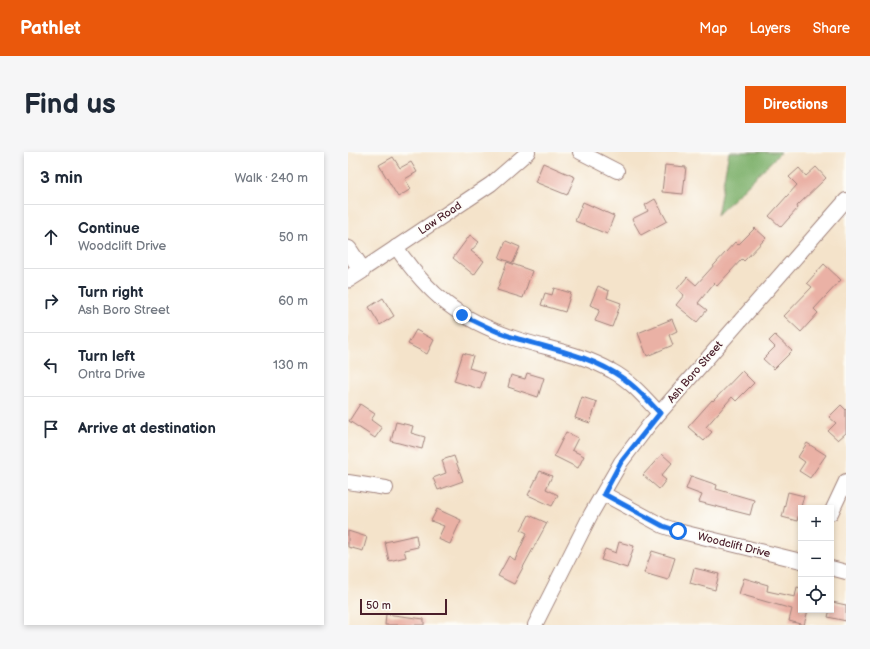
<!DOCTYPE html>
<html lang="en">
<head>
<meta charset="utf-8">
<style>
	body { margin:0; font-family:"Balsamiq Sans",sans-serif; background:#f6f6f7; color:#1f2937 }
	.controls { position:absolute; right:12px; bottom:12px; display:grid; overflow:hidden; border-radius:0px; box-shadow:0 2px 6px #0003 }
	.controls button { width:36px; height:36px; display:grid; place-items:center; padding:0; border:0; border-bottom:1px solid #e0e1e3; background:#fff; color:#1f2937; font:20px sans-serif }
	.scale { position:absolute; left:12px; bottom:10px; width:87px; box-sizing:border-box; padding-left:4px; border:2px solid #4a1f2b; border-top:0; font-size:11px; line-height:14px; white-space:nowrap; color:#4a1f2b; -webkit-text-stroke:3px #fdfcf7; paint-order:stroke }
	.stop { position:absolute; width:12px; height:12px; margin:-9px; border:3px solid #1a73e8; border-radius:50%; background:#fff }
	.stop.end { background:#1a73e8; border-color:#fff; box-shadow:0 1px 4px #0008 }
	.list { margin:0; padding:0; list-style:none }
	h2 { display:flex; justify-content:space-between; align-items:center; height:52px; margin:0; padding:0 16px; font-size:17px }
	h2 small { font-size:13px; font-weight:400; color:#747a83 }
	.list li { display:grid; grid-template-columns:26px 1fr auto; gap:12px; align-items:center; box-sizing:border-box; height:64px; padding:0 16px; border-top:1px solid #e0e1e3 }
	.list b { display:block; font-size:15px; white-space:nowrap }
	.list p { margin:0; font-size:13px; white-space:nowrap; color:#747a83 }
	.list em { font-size:13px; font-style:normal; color:#747a83 }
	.icon { flex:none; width:22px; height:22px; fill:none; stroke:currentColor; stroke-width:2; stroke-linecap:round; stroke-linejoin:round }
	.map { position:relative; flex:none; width:498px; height:473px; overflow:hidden; border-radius:0px }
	header { display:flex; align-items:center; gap:24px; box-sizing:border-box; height:56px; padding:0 20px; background:#ea580c; color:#fff }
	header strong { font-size:19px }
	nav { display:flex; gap:22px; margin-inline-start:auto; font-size:14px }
	.intro { display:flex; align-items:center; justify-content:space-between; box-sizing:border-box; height:96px; padding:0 24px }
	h1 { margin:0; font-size:28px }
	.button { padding:10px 18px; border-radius:0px; background:#ea580c; color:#fff; font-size:14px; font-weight:700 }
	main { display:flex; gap:24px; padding:0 24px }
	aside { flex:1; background:#fff; border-radius:0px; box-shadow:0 2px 6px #0003 }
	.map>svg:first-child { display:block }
	.forest { fill:#7db06a; stroke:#64684a }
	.building { fill:#eab1a5 }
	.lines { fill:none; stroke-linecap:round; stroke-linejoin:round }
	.minor-casing { stroke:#9f817a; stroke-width:16 }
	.tertiary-casing { stroke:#9f817a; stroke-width:19 }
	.minor { stroke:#fff; stroke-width:14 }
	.tertiary { stroke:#fff; stroke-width:17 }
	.route { stroke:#1a73e8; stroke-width:5 }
	.labels { text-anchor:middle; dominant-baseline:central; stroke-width:4; stroke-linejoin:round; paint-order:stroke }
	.street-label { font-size:11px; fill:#4a1f2b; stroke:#fdfcf7 }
</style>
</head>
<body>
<header>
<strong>Pathlet</strong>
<nav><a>Map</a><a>Layers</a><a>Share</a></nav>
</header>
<div class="intro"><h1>Find us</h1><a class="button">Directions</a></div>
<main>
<aside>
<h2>3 min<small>Walk · 240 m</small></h2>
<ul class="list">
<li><svg class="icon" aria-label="ahead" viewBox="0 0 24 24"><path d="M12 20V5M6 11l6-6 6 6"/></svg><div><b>Continue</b><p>Woodclift Drive</p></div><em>50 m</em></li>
<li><svg class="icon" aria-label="right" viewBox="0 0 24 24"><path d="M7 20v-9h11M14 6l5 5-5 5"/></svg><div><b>Turn right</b><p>Ash Boro Street</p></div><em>60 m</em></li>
<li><svg class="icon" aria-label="left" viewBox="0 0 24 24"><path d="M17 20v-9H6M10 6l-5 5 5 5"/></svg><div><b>Turn left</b><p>Ontra Drive</p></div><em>130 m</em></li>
<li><svg class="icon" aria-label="arrive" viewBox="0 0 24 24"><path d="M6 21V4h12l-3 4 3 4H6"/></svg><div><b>Arrive at destination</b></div></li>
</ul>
</aside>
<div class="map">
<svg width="498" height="473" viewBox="0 0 498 473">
	<rect width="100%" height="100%" fill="#fdfcf7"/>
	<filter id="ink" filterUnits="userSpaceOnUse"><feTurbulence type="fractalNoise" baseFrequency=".025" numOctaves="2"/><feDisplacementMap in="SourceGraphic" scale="8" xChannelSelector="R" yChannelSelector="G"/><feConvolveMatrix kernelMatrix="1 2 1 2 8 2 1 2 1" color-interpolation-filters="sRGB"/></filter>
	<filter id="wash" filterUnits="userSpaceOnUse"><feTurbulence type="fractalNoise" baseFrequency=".012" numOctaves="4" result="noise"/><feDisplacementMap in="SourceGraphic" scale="16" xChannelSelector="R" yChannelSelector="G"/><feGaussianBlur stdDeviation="0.9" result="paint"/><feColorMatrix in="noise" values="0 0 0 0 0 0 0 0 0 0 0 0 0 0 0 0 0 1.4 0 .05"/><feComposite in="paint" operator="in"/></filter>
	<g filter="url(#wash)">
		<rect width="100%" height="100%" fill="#f4e3ca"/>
		<path class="forest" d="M381,0H433L369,63Z"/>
		<g id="blocks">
			<g class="building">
				<path d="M45,5L52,16L63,10L69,20L57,27L63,37L50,45L31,13Z"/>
				<path d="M195,11L227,25L219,43L187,30Z"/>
				<path d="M317,13L338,15L335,42L314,40Z"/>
				<path d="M468,15L478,26L449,54L450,56L433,75L421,64L449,33L441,25L451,16L458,24Z"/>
				<path d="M307,47L319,69L293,83L284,67L300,59L297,53Z"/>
				<path d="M235,50L266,64L259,82L227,69Z"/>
				<path d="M407,76L418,86L396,109L394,107L369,134L366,131L350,151L359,158L349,170L328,153L336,143L329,137L339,125L348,133L387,90L390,93Z"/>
				<path d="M122,83L131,90L123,99L136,109L126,123L105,106Z"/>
				<path d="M158,89L172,95L165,111L151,106Z"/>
				<path d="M159,110L184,119L175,146L149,138Z"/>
				<path d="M476,112L493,128L466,157L470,161L453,180L436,164L464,135L459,131Z"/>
				<path d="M250,134L261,139L259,146L273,151L264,175L247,169L252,157L242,153Z"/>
				<path d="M206,136L223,141L217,160L193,153L197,141L204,143Z"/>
				<path d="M35,146L46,164L32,173L21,155Z"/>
				<path d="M324,167L329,179L321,183L325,193L299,204L290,181Z"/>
				<path d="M68,178L86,188L79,202L60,192Z"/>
				<path d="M427,183L444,199L426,217L415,207L427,195L421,189Z"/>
				<path d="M115,201L125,204L121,216L137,221L132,237L106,229Z"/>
				<path d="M394,219L406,231L388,249L384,245L358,275L364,280L356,289L340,275L364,248L365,249Z"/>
				<path d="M179,221L196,226L190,245L160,235L163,223L177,227Z"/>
				<path d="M234,245L249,250L242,271L227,266Z"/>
				<path d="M12,252L27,262L23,268L34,276L27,286L1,269Z"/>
				<path d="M493,253L498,258V281L490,288L480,279L488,271L481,265Z"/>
				<path d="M48,270L65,274L63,281L77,285L74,297L43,289Z"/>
				<path d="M218,280L230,286L224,298L236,304L230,316L206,304Z"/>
				<path d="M459,291L478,303L462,326L451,319L457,310L450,305Z"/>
				<path d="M314,302L324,311L313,324L318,328L311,337L295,323Z"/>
				<path d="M106,304L115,329L90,338L85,326L98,321L94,308Z"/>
				<path d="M192,319L204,324L198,337L210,343L204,354L180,343Z"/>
				<path d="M343,324L369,333L368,337L406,348L402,363L351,350L354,343L338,337Z"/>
				<path d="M440,340L456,344L449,369L434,365Z"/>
				<path d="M89,357L113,368L102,392L90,387L96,374L83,369Z"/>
				<path d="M181,363L199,371L166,432L150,424L161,404L167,408L179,381L173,378Z"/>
				<path d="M0,379L19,385L15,399L0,395Z"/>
				<path d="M68,383L70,395L56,398L58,405L41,409L37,390Z"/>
				<path d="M271,390L286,394L279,416L253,408L257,397L268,401Z"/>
				<path d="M304,399L327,406L320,428L296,421Z"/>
				<path d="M346,416L371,422L367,438L342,431Z"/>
				<path d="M396,426L420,433L419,439L447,445L449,435L453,436V458H460L456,473L441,469L444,457L391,442Z"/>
				<path d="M484,450L498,453V469L480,465Z"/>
				<path d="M38,462L76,467V473H37Z"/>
			</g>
		</g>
	</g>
	<g filter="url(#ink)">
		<use href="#blocks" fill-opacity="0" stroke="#9f817a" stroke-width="1"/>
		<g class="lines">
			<defs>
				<g id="minor">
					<path d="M232,0L269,19"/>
					<path d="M48,95C81,143 110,167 166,186C199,197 233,201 264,219C283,229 297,246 311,261"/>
					<path d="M14,118L143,32L180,0"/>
					<path d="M0,330L38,336"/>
					<path d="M256,342L315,374L330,379L453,409"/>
					<path d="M483,361L498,329"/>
					<path d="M483,416L498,420"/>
					<path d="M187,473L243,362L273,310L301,273L498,48"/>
				</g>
				<path id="tertiary" d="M0,97L14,118L0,127"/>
			</defs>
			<use href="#minor" class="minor-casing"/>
			<use href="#tertiary" class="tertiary-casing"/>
			<use href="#minor" class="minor"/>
			<use href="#tertiary" class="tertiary"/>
		</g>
	</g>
	<g class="lines" filter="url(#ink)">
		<path class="route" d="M114,163C131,171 149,181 167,186C205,197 244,204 276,227C290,236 300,249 312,261L273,310L256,342L315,374L330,379"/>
	</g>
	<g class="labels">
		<g class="street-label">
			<text transform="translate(92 66) rotate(-34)">Law Road</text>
			<text transform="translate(347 220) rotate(-49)">Ash Boro Street</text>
			<text transform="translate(386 393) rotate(14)">Woodclift Drive</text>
		</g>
	</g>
</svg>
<div class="controls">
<button>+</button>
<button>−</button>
<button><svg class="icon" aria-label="locate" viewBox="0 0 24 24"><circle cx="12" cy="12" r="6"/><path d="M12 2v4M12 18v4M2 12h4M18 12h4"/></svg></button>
</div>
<div class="scale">50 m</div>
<div class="stop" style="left:330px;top:379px"></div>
<div class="stop end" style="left:114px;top:163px"></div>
</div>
</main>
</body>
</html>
